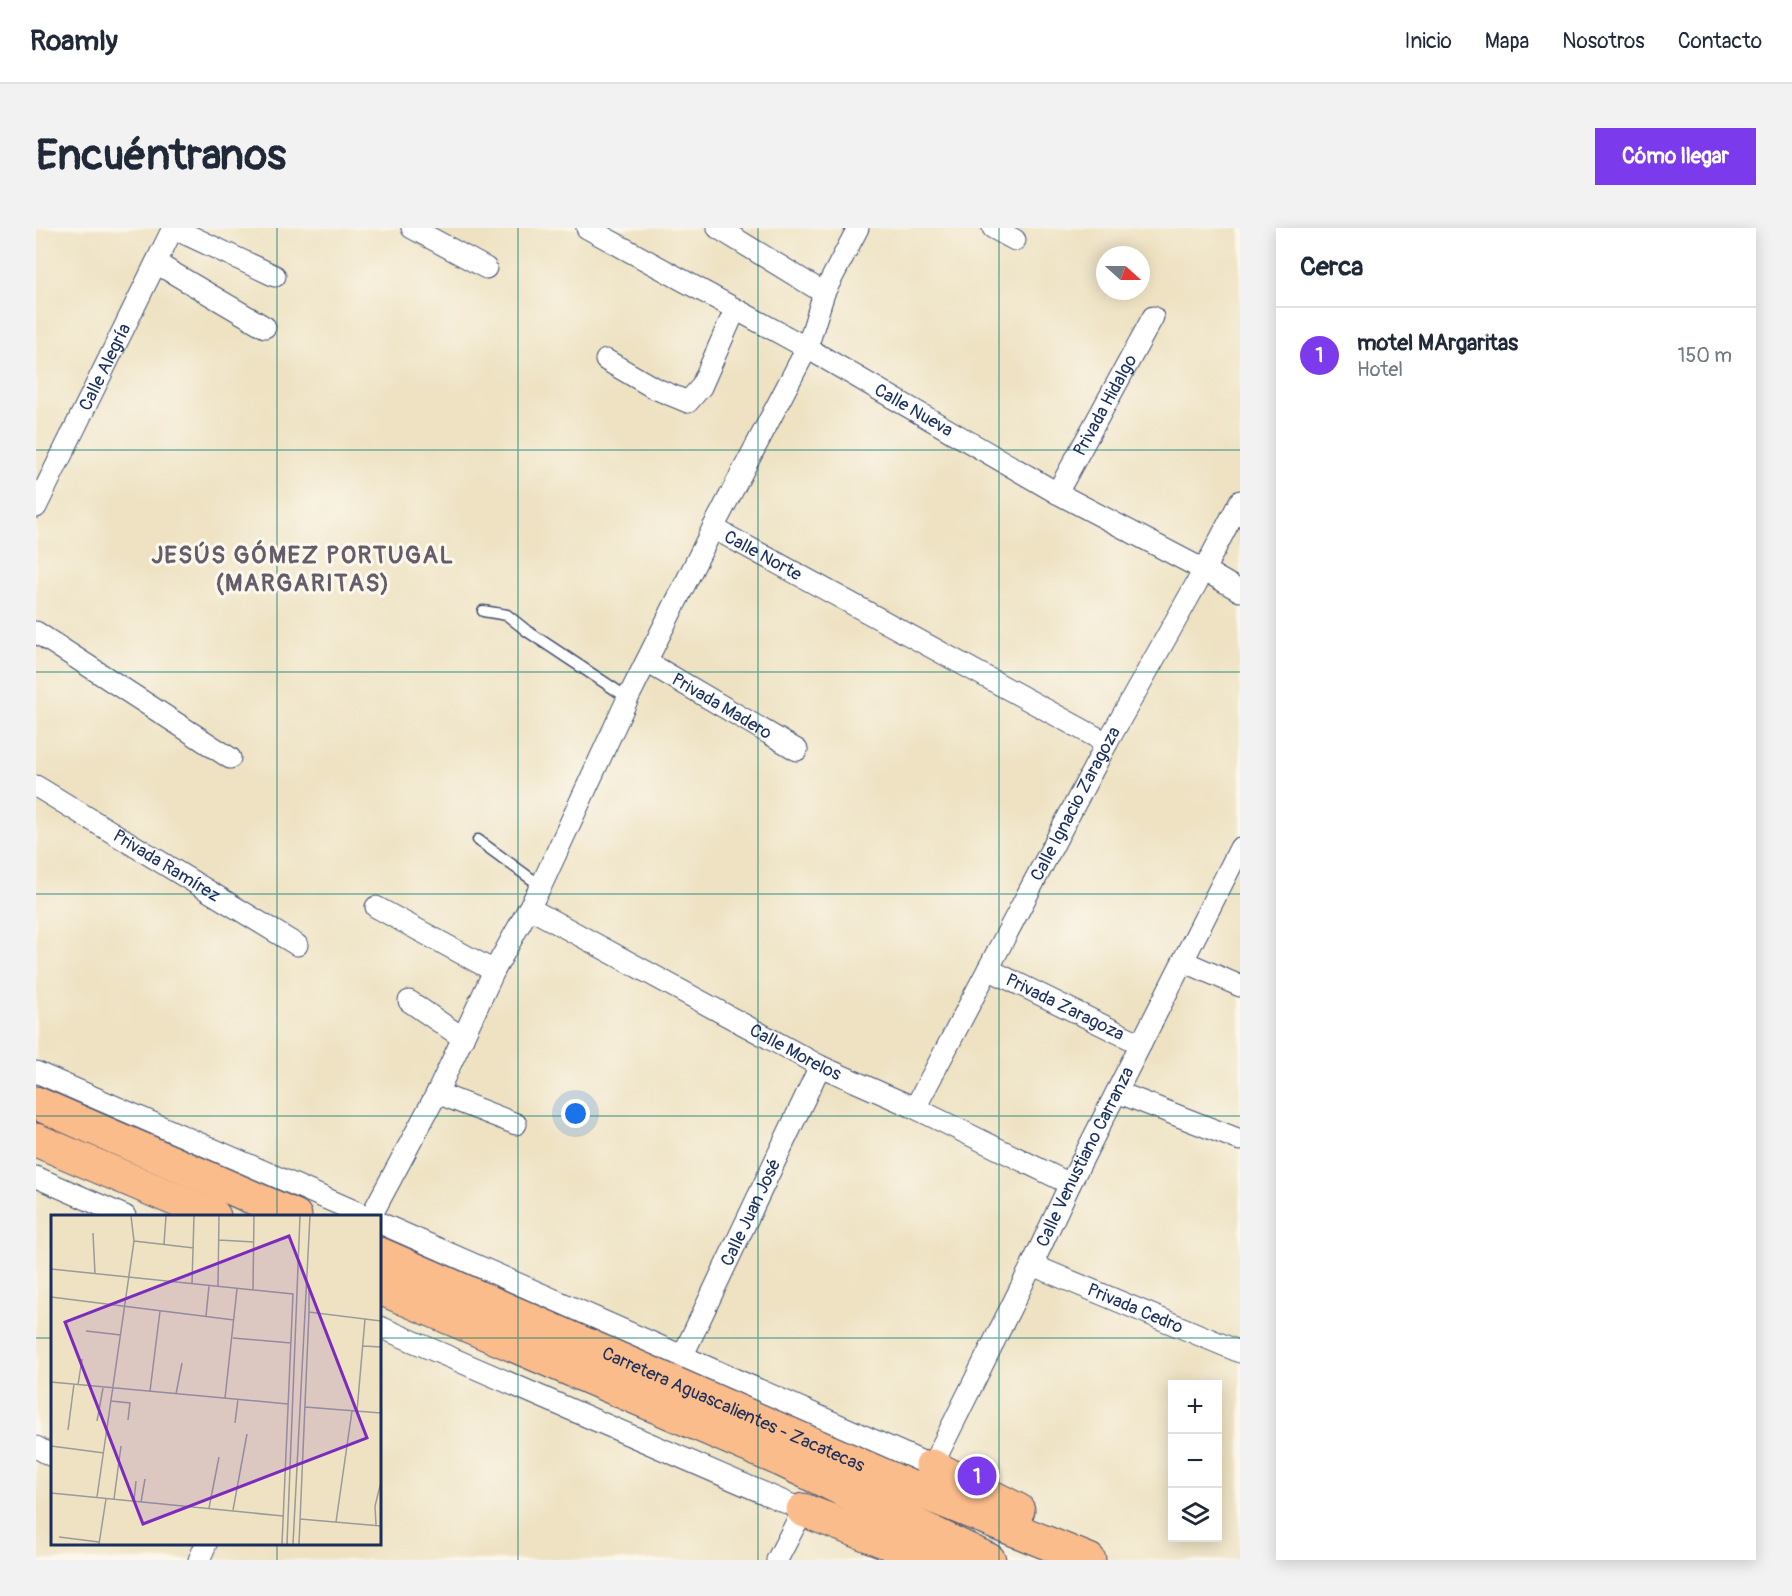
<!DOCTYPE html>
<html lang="es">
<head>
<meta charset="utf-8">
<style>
	body { margin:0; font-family:Pangolin,sans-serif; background:#f2f2f3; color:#1f2937 }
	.controls { position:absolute; right:18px; bottom:18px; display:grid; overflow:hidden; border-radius:0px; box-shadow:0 3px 15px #0003 }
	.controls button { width:54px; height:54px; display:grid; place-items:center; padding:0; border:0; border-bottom:2px solid #e0e1e3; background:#fff; color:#1f2937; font:30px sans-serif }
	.compass { position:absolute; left:1060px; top:18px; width:54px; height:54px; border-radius:50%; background:#fff; box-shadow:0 3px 15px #0003; rotate:111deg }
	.you { position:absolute; left:540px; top:886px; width:21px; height:21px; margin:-15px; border:4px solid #fff; border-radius:50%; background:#1a73e8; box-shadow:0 0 0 9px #1a73e833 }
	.badge { display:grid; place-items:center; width:39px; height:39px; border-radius:50%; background:#7c3aed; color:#fff; font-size:20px; font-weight:700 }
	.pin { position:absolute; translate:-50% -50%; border:3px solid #fff; box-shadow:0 2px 6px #0006 }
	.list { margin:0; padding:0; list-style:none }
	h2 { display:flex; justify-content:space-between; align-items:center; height:78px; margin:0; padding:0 24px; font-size:26px }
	h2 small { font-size:20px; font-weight:400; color:#747a83 }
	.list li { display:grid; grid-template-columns:39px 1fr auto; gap:18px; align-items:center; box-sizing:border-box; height:96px; padding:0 24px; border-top:2px solid #e0e1e3 }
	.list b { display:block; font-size:22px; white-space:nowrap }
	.list p { margin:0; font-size:20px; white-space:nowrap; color:#747a83 }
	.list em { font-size:20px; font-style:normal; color:#747a83 }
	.icon { flex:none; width:33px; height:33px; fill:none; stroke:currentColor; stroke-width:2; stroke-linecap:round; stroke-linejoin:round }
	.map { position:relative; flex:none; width:1204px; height:1332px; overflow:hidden; border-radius:0px }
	header { display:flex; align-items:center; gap:36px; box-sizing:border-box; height:84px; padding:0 30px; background:#fff; border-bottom:2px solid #e0e1e3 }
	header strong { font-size:28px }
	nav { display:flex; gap:33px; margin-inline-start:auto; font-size:21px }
	.intro { display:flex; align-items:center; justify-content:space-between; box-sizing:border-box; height:144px; padding:0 36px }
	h1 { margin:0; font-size:42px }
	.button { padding:15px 27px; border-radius:0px; background:#7c3aed; color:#fff; font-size:21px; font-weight:700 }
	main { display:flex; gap:36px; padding:0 36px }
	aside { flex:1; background:#fff; border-radius:0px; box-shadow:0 3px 15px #0003 }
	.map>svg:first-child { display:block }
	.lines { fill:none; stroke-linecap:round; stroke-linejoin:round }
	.service-casing { stroke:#3b4a6d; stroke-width:13 }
	.minor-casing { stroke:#3b4a6d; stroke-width:23 }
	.trunk-casing { stroke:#3b4a6d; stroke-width:35 }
	.service { stroke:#fff; stroke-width:10 }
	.minor { stroke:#fff; stroke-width:21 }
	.trunk { stroke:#fabc8b; stroke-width:33 }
	.grid { fill:none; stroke:#0f766e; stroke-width:1.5; stroke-opacity:0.55 }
	.labels { text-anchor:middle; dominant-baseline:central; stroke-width:6; stroke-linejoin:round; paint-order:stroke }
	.street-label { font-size:18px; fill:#1b2f5e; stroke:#fbf7ec }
	.district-label { font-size:24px; font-weight:bold; letter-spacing:1.5px; fill:#655c6a; stroke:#fbf7ec }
	.inset-road { fill:none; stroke:#9a9a9a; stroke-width:1.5 }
	.view { fill:#7b2cbf; fill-opacity:0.15; stroke:#7b2cbf; stroke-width:3 }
	.inset-edge { fill:none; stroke:#1b2f5e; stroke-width:3 }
</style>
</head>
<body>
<header>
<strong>Roamly</strong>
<nav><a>Inicio</a><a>Mapa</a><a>Nosotros</a><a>Contacto</a></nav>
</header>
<div class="intro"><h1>Encuéntranos</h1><a class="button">Cómo llegar</a></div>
<main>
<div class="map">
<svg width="1204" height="1332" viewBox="0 0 1204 1332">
	<rect width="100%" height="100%" fill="#fbf7ec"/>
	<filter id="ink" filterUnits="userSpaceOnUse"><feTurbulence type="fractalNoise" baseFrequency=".0167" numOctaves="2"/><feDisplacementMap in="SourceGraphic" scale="12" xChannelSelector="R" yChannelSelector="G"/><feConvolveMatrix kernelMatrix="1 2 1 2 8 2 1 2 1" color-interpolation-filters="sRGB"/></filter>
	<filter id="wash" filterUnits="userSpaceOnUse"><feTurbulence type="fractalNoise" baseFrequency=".008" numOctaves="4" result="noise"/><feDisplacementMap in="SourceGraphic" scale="24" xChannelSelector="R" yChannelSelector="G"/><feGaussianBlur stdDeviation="1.35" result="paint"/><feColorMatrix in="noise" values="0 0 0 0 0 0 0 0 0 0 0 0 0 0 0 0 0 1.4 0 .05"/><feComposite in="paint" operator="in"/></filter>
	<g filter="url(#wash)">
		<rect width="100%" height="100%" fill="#eee2c2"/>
	</g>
	<g filter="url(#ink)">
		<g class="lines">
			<defs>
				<g id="service">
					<path d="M447,383L471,387L491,403L592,470"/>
					<path d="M442,612L505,658"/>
				</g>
				<g id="minor">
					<path d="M137,0L239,48"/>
					<path d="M376,0L450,40"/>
					<path id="s1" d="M551,0L771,120L1021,265L1168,342L1204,363"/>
					<path d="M682,0L788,65"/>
					<path d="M957,0L979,12"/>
					<path d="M120,35L229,99"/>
					<path d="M570,132L618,160L652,174L665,159L699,82"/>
					<path id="s2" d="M1021,265L1117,89"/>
					<path id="s3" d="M0,279L137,0"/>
					<path id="s4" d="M677,300L1071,515"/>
					<path d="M0,404L194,530"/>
					<path id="s5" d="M611,434L761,522"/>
					<path id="s6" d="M0,558L261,717"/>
					<path d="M340,679L458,743"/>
					<path id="s7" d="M493,680L784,838L879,880L1034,956"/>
					<path d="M1147,733L1204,758"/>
					<path id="s8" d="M952,741L1105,816"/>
					<path d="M373,773L427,810"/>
					<path d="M0,844L330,988"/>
					<path d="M1081,864L1204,912"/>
					<path d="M401,865L480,896"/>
					<path id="s9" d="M879,880L1071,515L1168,342L1204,273"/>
					<path d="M0,949L89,988"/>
					<path d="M335,988L401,865L458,743L505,658L592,470L677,300L771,120L788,65L822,0"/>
					<path id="s10" d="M344,995L896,1238L996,1037L1034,956L1204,620"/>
					<path id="s11" d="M996,1037L1204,1124"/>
					<path d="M344,1099L767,1282L741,1332"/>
					<path id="s12" d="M646,1129L784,838"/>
					<path d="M0,1219L16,1228"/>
					<path d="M163,1332L170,1316"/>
				</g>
				<g id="trunk">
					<path d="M0,875L259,988"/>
					<path d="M0,912L178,988"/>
					<path id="s13" d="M344,1026L888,1265L1053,1332"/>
					<path d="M344,1060L745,1232L953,1332"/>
					<path d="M896,1238L982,1282"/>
					<path d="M767,1282L897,1332"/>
				</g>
			</defs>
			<use href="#service" class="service-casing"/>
			<use href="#minor" class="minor-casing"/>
			<use href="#trunk" class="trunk-casing"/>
			<use href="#service" class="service"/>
			<use href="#minor" class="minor"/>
			<use href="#trunk" class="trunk"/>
		</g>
	</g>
	<path class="grid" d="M241,0V988M482,0V1332M722,0V1332M963,0V1332M0,222H1204M0,444H1204M0,666H1204M0,888H1204M0,1110H16M344,1110H1204M241,1316V1332"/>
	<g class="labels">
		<g class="street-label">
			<text stroke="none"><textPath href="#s3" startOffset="156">Calle Alegría</textPath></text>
			<text stroke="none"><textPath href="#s2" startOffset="100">Privada Hidalgo</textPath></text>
			<text stroke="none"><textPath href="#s1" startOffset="374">Calle Nueva</textPath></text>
			<text stroke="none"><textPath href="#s4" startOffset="57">Calle Norte</textPath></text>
			<text stroke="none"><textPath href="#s5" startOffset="87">Privada Madero</textPath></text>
			<text stroke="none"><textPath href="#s9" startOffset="344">Calle Ignacio Zaragoza</textPath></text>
			<text stroke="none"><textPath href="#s6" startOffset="153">Privada Ramírez</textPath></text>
			<text stroke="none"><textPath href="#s8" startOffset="86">Privada Zaragoza</textPath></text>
			<text stroke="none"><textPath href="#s7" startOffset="303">Calle Morelos</textPath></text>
			<text stroke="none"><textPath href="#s10" startOffset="948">Calle Venustiano Carranza</textPath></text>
			<text stroke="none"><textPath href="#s12" startOffset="160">Calle Juan José</textPath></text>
			<text stroke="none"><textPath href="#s11" startOffset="112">Privada Cedro</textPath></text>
			<text stroke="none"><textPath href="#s13" startOffset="386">Carretera Aguascalientes - Zacatecas</textPath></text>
		</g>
		<g class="district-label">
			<text x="267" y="327">JESÚS GÓMEZ PORTUGAL<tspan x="267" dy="28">(MARGARITAS)</tspan></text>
		</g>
	</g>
	<g transform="translate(15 987)">
		<rect width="330" height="330" fill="#eee2c2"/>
		<path class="inset-road" d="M42,18L44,59M168,25L203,27M83,26L143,33M113,29L115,1M0,54L242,79L231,329M141,69L143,1M258,70V97M167,72L168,1M202,75L203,1M0,82L183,105M155,101L158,71M35,116L70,120M182,123L240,128M312,131L330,132M0,167L237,189M27,170L31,144M99,176L109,96M125,179L131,148M174,183L186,74M60,186L79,188L77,205M254,192L330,198M306,196L314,104M46,206L52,173M184,208L187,184M17,215L23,169M0,231L53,238M0,278L232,301M46,282L83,26L80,1M63,284L70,231M83,286L85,266M90,287L94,264M158,293L168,242M182,295L196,219M249,304L330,311M285,307L301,196M325,310L324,291L330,267M8,322L48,327M48,329L55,284M236,329L249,1M242,329L259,1M248,329L258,97L330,106"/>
		<path class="view" d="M238,21L316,223L92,309L14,107Z"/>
		<rect width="330" height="330" class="inset-edge"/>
	</g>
</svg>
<div class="controls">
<button>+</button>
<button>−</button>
<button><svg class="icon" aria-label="layers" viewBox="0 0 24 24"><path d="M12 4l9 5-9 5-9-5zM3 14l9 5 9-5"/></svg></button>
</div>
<svg class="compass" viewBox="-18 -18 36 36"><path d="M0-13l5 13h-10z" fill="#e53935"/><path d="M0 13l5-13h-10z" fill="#747a83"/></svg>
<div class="you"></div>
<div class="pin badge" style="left:941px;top:1248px">1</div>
</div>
<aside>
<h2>Cerca<small></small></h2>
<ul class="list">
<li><span class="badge">1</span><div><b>motel MArgaritas</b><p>Hotel</p></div><em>150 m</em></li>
</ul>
</aside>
</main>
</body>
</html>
